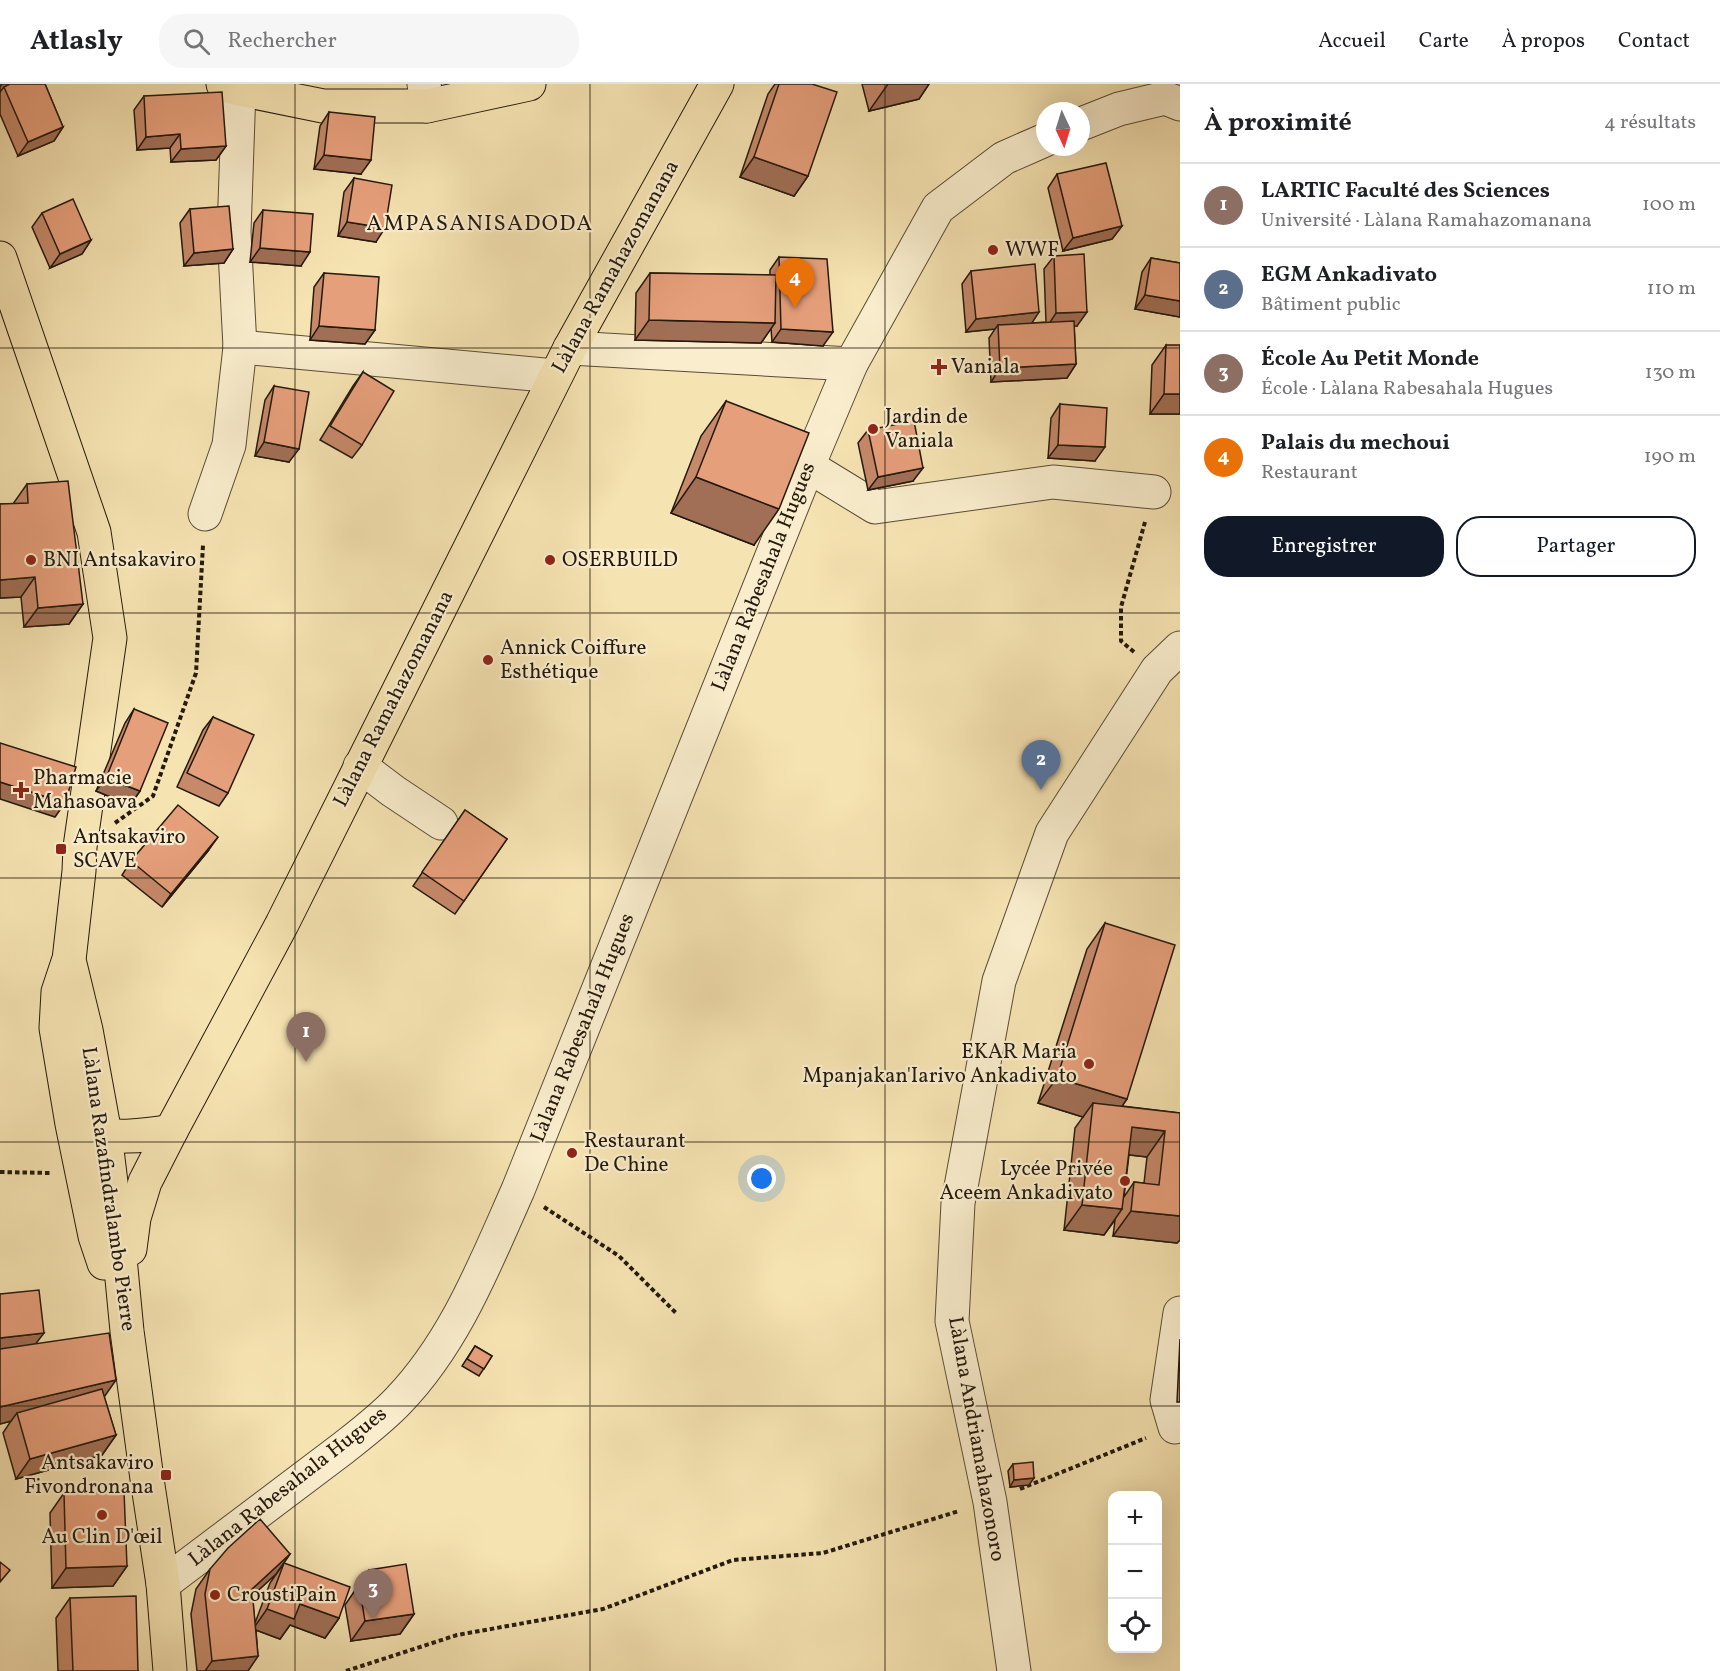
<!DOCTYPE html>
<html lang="fr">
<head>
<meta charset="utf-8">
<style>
	body { margin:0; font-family:Vollkorn,serif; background:#f6f6f6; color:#202124 }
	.controls { position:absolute; right:18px; bottom:18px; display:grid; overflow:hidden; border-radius:12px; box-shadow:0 6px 24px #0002 }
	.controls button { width:54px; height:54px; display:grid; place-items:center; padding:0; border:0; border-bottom:2px solid #e0e0e0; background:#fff; color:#202124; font:30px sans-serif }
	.compass { position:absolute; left:1036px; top:18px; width:54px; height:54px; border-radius:50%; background:#fff; box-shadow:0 6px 24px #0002; rotate:176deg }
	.you { position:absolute; left:762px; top:1095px; width:21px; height:21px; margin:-15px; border:4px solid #fff; border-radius:50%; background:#1a73e8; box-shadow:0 0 0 9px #1a73e833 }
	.badge { display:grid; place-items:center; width:39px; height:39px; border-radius:50%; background:#111827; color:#fff; font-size:20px; font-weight:700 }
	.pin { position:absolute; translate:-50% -50px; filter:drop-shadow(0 2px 3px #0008) }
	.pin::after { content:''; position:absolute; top:32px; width:21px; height:18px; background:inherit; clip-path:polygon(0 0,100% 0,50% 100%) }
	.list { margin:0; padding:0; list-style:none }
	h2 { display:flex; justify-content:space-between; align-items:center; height:78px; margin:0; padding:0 24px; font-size:26px }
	h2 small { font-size:20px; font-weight:400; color:#757577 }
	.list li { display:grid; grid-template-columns:39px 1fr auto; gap:18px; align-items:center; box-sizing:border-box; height:84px; padding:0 24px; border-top:2px solid #e0e0e0 }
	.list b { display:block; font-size:22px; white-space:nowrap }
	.list p { margin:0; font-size:20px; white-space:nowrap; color:#757577 }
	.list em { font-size:20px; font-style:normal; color:#757577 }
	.actions { display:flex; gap:12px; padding:18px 24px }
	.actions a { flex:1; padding:14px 0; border:2px solid #111827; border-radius:24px; text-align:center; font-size:21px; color:#111827 }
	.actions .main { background:#111827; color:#fff }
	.icon { flex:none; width:33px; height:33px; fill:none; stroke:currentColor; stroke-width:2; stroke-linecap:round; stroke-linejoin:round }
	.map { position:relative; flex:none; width:1180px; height:1587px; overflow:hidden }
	header { display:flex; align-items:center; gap:36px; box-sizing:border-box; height:84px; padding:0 30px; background:#fff; border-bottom:2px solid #e0e0e0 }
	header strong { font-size:28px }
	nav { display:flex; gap:33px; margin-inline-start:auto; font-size:21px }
	.search { width:420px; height:54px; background:#f6f6f6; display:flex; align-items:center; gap:15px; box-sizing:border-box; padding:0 21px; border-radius:24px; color:#757577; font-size:22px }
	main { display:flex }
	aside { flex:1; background:#fff }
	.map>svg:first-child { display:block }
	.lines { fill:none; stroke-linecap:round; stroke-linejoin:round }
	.minor-casing { stroke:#584c36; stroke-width:35 }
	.major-casing { stroke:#23190d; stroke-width:35 }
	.path { stroke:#23190d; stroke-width:4; stroke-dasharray:4.5 3; stroke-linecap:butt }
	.minor { stroke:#f9edcd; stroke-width:33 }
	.major { stroke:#f6e3b2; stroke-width:33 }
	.wall { fill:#c6896a; stroke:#23190d; stroke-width:1.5; fill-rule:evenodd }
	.shaded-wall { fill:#a16f56; stroke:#23190d; stroke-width:1.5 }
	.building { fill:#e69f7b; stroke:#23190d; stroke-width:1.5 }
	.grid { fill:none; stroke:#23190d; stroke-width:1.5; stroke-opacity:0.55 }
	.poi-dot { fill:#8f2418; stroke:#f9edcd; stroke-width:2 }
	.labels { text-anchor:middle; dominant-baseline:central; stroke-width:4.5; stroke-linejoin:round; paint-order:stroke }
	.poi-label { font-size:21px; fill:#23190d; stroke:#f9edcd; text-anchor:start }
	.street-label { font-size:21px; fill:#23190d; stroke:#f9edcd }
	.neighbourhood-label { font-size:22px; letter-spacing:1.5px; fill:#23190d; stroke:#f9edcd }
</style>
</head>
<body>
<header>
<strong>Atlasly</strong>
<div class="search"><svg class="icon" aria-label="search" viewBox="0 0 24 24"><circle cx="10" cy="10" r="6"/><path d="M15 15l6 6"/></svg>Rechercher</div>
<nav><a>Accueil</a><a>Carte</a><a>À propos</a><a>Contact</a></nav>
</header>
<main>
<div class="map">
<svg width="1180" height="1587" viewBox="0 0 1180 1587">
	<rect width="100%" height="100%" fill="#f6e3b2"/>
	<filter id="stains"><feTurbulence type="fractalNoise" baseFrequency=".00333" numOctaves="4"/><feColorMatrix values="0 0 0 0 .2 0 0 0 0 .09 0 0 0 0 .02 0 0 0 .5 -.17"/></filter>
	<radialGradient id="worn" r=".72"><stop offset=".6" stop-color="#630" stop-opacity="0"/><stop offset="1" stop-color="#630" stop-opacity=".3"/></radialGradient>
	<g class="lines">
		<defs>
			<g id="minor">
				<path d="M424,0L427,22"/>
				<path d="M1081,40L1119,25L1165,14L1180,20"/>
				<path d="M240,263L555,292"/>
				<path d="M570,264L851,280"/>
				<path d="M808,382L875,423L1053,398L1154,408"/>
				<path d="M205,430L229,361L240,263L234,148L239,5"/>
				<path d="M360,682L393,707L441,739"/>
				<path d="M1180,1229L1167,1316L1175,1343L1180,1340"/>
				<path d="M163,1500L342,1365C361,1350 381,1335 398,1317C455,1258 485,1180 518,1106L808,382L851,280L938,124L1004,74L1045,56"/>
				<path d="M1014,1587L990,1418L952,1237L958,1119L999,897L1052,749L1157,586L1180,564"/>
			</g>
			<g id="major">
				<path d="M223,0L239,5L323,22H427L529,0"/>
				<path d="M0,174L94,448L110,554L80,763L79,787L69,876L86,946L105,1050L119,1164L127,1247L147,1395L163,1500L170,1587"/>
				<path d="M68,878L58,908L56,944L72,1040L95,1152L104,1179"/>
				<path d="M83,1046C107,1056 146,1052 171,1047"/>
				<path d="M130,1165L134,1134L145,1098L171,1047L282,840L570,264L717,0"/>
			</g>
		</defs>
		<use href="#minor" class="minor-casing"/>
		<use href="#major" class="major-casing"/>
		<g class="path">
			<path d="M1134,568L1121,557V523L1145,438"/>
			<path d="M115,739L153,712L196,589L203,461"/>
			<path d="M0,1088L50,1089"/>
			<path d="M544,1123L619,1172L677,1230"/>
			<path d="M1020,1405L1146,1354"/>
			<path d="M346,1587L457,1551L603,1525L733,1476L823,1469L959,1427"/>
		</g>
		<use href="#minor" class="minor"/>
		<use href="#major" class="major"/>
	</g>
	<g class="wall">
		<path d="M0,0H45L63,43L54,57L18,72L0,30Z"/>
		<path d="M775,0H812L808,92L794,112L740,93L768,10Z"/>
		<path d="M862,0H929L919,15L869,27Z"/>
		<path d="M144,12L226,62L216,76L171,78L170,64L137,66L134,26Z"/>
		<path d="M329,28L361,90L314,85L320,42Z"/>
		<path d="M1057,90L1122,142L1112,155L1063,167L1048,104Z"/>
		<path d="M354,94L376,158L338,152L344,108Z"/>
		<path d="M190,125L233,165L224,179L184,182L180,139Z"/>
		<path d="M263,126L301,182L250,178L254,139Z"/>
		<path d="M42,129L91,156L82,170L50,184L32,143Z"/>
		<path d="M1054,172L1077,242H1074L1076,280L1067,294L991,298L989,254L995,245L966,248L962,200L971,187L1032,239L1046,238L1044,185Z"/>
		<path d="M779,173L823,262L772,258L771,244L761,259L635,256L636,209L650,189L770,191V186Z"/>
		<path d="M1151,174L1180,179V233L1135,225L1142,188Z"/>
		<path d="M324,189L375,246L365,260L310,256L314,203Z"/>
		<path d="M1166,261L1180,330H1150L1152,281Z"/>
		<path d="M363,288L362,361L352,374L320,356L353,302Z"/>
		<path d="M274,302L289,378L255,372L265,316Z"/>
		<path d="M726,317L754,461L671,429L701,352Z"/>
		<path d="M1060,320L1095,377L1048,374L1051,334Z"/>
		<path d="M868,346L913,397L868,406L858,359Z"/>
		<path d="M27,400L83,520L69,540L24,543L21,513L0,514V420H13Z"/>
		<path d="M134,625L140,707L130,721L96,707L125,639Z"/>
		<path d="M213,633L228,709L219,722L177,703L203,646Z"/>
		<path d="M465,726L507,755L455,830L413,802Z"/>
		<path d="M208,767L162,823L122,791L131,777Z"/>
		<path d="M1105,839L1127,1015L1122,1022L1180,1029V1156L1177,1159L1113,1152L1115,1136L1104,1151L1064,1146L1075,1044L1083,1033L1038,1019L1087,865ZM1129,1071L1147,1073L1144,1099L1134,1098L1124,1113Z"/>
		<path d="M0,1210L36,1260L104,1313L116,1351L102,1371L16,1395L3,1349L11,1337L0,1340Z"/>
		<path d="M1180,1255V1318H1177Z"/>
		<path d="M475,1262L492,1272L479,1292L462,1282Z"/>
		<path d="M1013,1380L1029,1401L1010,1403L1008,1387Z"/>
		<path d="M64,1409L127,1482L113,1502L52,1504L50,1429Z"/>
		<path d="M290,1470L276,1490L252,1512L255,1539L270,1499L284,1479L339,1534L325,1554L290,1541L280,1555L256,1546L258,1572L248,1587H197L191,1530L196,1505L210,1485Z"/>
		<path d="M369,1486L414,1530L400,1550L351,1557L345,1521Z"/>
		<path d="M70,1514L138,1587H58L56,1534Z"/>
	</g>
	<g class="shaded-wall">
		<path d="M2,0H26L4,3L0,8V3Z"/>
		<path d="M888,0H929L919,15L869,27Z"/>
		<path d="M63,43L54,57L18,72L28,58Z"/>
		<path d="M180,50L170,64L137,66L146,53Z"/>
		<path d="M226,62L216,76L171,78L181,65Z"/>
		<path d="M324,71L371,76L361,90L314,85Z"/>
		<path d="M754,73L808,92L794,112L740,93Z"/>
		<path d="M347,138L385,144L376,158L338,152Z"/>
		<path d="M1122,142L1112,155L1063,167L1073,154Z"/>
		<path d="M91,156L82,170L50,184L60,170Z"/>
		<path d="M260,164L310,168L301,182L250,178Z"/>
		<path d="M233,165L224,179L184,182L194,169Z"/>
		<path d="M1145,211L1180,217V233L1135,225Z"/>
		<path d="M1039,228L1030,242L998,241L995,245L966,248L976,235Z"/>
		<path d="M1087,228L1077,242L1047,243L1056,229Z"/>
		<path d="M649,236L775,239L761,259L635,256Z"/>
		<path d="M319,242L375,246L365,260L310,256Z"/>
		<path d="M781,245L833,248L823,262L772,258Z"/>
		<path d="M1076,280L1067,294L991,298L1000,284Z"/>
		<path d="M1164,310H1180V330H1150Z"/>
		<path d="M264,358L299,365L289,378L255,372Z"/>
		<path d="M1058,361L1105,363L1095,377L1048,374Z"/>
		<path d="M923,384L913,397L868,406L878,393Z"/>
		<path d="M696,393L779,425L754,461L671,429Z"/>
		<path d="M35,493L21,513L0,514V496Z"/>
		<path d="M83,520L69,540L24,543L38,524Z"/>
		<path d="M106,694L140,707L130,721L96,707Z"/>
		<path d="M0,698L65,719L55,733L0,715Z"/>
		<path d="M218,753L208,767L162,823L171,810Z"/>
		<path d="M1057,994L1127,1015L1109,1041L1093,1019L1083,1033L1038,1019Z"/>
		<path d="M1132,1043L1165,1047L1147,1073L1114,1069Z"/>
		<path d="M1082,1121L1122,1125L1104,1151L1064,1146Z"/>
		<path d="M1131,1127L1180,1132V1156L1177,1159L1113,1152Z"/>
		<path d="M44,1249L34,1262L0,1267V1254Z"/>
		<path d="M116,1296L102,1316L17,1329L11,1337L0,1340V1323Z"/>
		<path d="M116,1351L102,1371L16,1395L30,1375Z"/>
		<path d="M1034,1394L1029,1401L1010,1403L1014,1396Z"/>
		<path d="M290,1470L276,1490L238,1525L252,1505Z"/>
		<path d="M127,1482L113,1502L52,1504L66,1484Z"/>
		<path d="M300,1520L339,1534L325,1554L290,1541L280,1555L253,1545L267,1525Z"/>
		<path d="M414,1530L400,1550L351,1557L365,1537Z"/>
		<path d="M258,1572L248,1587H205L212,1577Z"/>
	</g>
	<g class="building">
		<path d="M10,0H45L63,43L28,58L4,3Z"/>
		<path d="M779,0H812L837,8L808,92L754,73Z"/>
		<path d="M222,8L226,62L181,65L180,50L146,53L144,12Z"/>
		<path d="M329,28L375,33L371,76L324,71Z"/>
		<path d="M1106,79L1122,142L1073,154L1057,90Z"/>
		<path d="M354,94L392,101L385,144L347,138Z"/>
		<path d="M73,115L91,156L60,170L42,129Z"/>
		<path d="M229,122L233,165L194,169L190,125Z"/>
		<path d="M263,126L313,130L310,168L260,164Z"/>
		<path d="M1084,170L1087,228L1056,229L1054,172Z"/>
		<path d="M779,173L827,175L833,248L781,245Z"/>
		<path d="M1151,174L1180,179V217L1145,211Z"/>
		<path d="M1035,180L1039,228L976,235L971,187Z"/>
		<path d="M324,189L379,193L375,246L319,242Z"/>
		<path d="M650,189L776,191L775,239L649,236Z"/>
		<path d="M1074,237L1076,280L1000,284L998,241Z"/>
		<path d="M1166,261H1180V310H1164Z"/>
		<path d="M363,288L394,307L362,361L330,342Z"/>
		<path d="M274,302L309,308L299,365L264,358Z"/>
		<path d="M726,317L809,349L779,425L696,393Z"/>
		<path d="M1060,320L1107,324L1105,363L1058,361Z"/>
		<path d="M914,337L923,384L878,393L868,346Z"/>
		<path d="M68,397L83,520L38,524L35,493L0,496V420L28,419L27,400Z"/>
		<path d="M134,625L168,639L140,707L106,694Z"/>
		<path d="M213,633L254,651L228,709L187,689Z"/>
		<path d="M0,659L76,683L65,719L0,698Z"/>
		<path d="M178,721L218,753L171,810L131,777Z"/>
		<path d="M465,726L507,755L464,817L422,788Z"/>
		<path d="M1105,839L1175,861L1127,1015L1057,994Z"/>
		<path d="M1093,1019L1180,1029V1132L1131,1127L1134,1098L1159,1101L1165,1047L1132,1043L1122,1125L1082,1121Z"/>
		<path d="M39,1206L44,1249L0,1254V1210Z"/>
		<path d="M109,1249L116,1296L0,1323V1265Z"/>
		<path d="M475,1262L492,1272L484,1285L467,1275Z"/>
		<path d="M102,1305L116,1351L30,1375L17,1329Z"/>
		<path d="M1033,1378L1034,1394L1014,1396L1013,1380Z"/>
		<path d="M124,1407L127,1482L66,1484L64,1409Z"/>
		<path d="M260,1435L290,1470L252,1505L258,1572L212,1577L205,1510L210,1485L228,1464Z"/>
		<path d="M0,1478L10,1486L0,1498Z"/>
		<path d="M284,1479L350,1503L339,1534L300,1520L294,1535L267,1525Z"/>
		<path d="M406,1480L414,1530L365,1537L359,1501L369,1486Z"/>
		<path d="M136,1512L138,1587H73L70,1514Z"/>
	</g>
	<path class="grid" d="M295,0V1587M590,0V1587M885,0V1587M0,264H1180M0,529H1180M0,794H1180M0,1058H1180M0,1322H1180"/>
	<g class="poi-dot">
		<circle cx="993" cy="166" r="6"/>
		<path d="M936 274h6v6h6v6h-6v6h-6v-6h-6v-6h6z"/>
		<circle cx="873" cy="345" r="6"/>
		<circle cx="31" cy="476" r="6"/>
		<circle cx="550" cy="476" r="6"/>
		<circle cx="488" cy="576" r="6"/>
		<path d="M18 697h6v6h6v6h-6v6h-6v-6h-6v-6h6z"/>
		<rect x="55" y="759" width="12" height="12" rx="3"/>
		<circle cx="1089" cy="980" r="6"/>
		<circle cx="572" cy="1069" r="6"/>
		<circle cx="1125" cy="1097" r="6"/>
		<rect x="160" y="1385" width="12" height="12" rx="3"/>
		<circle cx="102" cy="1431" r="6"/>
		<circle cx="215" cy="1511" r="6"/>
	</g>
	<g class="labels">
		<g class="poi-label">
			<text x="1005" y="166">WWF</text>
			<text x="951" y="283">Vaniala</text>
			<text x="885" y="333">Jardin de<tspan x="885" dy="24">Vaniala</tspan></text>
			<text x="43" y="476">BNI Antsakaviro</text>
			<text x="562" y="476">OSERBUILD</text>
			<text x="500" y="564">Annick Coiffure<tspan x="500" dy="24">Esthétique</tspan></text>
			<text x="33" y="694">Pharmacie<tspan x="33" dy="24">Mahasoava</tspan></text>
			<text x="73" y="753">Antsakaviro<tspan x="73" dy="24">SCAVE</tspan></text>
			<text x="1077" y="968" text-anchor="end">EKAR Maria<tspan x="1077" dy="24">Mpanjakan'Iarivo Ankadivato</tspan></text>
			<text x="584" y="1057">Restaurant<tspan x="584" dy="24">De Chine</tspan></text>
			<text x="1113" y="1085" text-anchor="end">Lycée Privée<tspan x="1113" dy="24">Aceem Ankadivato</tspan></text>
			<text x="154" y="1379" text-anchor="end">Antsakaviro<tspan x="154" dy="24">Fivondronana</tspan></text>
			<text x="102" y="1453" text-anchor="middle">Au Clin D'œil</text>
			<text x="227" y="1511">CroustiPain</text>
		</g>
		<g class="street-label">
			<text transform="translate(616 183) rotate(-61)">Làlana Ramahazomanana</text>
			<text transform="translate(764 493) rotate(-68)">Làlana Rabesahala Hugues</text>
			<text transform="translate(394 615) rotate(-63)">Làlana Ramahazomanana</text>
			<text transform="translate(583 944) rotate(-68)">Làlana Rabesahala Hugues</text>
			<text transform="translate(108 1105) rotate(82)">Làlana Razafindralambo Pierre</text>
			<text transform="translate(976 1355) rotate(80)">Làlana Andriamahazonoro</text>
			<text transform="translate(288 1403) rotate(-38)">Làlana Rabesahala Hugues</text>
		</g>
		<g class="neighbourhood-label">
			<text x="480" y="140">AMPASANISADODA</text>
		</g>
	</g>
	<rect width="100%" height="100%" filter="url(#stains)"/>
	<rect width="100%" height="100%" fill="url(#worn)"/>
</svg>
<div class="controls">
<button>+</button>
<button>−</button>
<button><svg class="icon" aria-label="locate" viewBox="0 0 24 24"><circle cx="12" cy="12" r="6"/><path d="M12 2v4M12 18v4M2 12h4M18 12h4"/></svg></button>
</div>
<svg class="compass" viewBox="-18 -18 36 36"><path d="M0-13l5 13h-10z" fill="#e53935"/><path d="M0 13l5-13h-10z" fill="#757577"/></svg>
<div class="you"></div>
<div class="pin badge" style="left:306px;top:978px;background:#8d6e63">1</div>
<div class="pin badge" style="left:1041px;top:706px;background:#5c6f8a">2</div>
<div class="pin badge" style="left:373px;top:1535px;background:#8d6e63">3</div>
<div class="pin badge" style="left:795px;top:224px;background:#e8710a">4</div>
</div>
<aside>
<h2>À proximité<small>4 résultats</small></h2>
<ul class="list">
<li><span class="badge" style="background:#8d6e63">1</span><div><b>LARTIC Faculté des Sciences</b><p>Université · Làlana Ramahazomanana</p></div><em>100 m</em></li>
<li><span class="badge" style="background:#5c6f8a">2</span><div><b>EGM Ankadivato</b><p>Bâtiment public</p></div><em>110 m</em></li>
<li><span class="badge" style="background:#8d6e63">3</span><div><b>École Au Petit Monde</b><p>École · Làlana Rabesahala Hugues</p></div><em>130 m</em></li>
<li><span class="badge" style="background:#e8710a">4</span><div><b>Palais du mechoui</b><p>Restaurant</p></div><em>190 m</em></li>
</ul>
<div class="actions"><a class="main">Enregistrer</a><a>Partager</a></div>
</aside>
</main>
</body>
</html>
